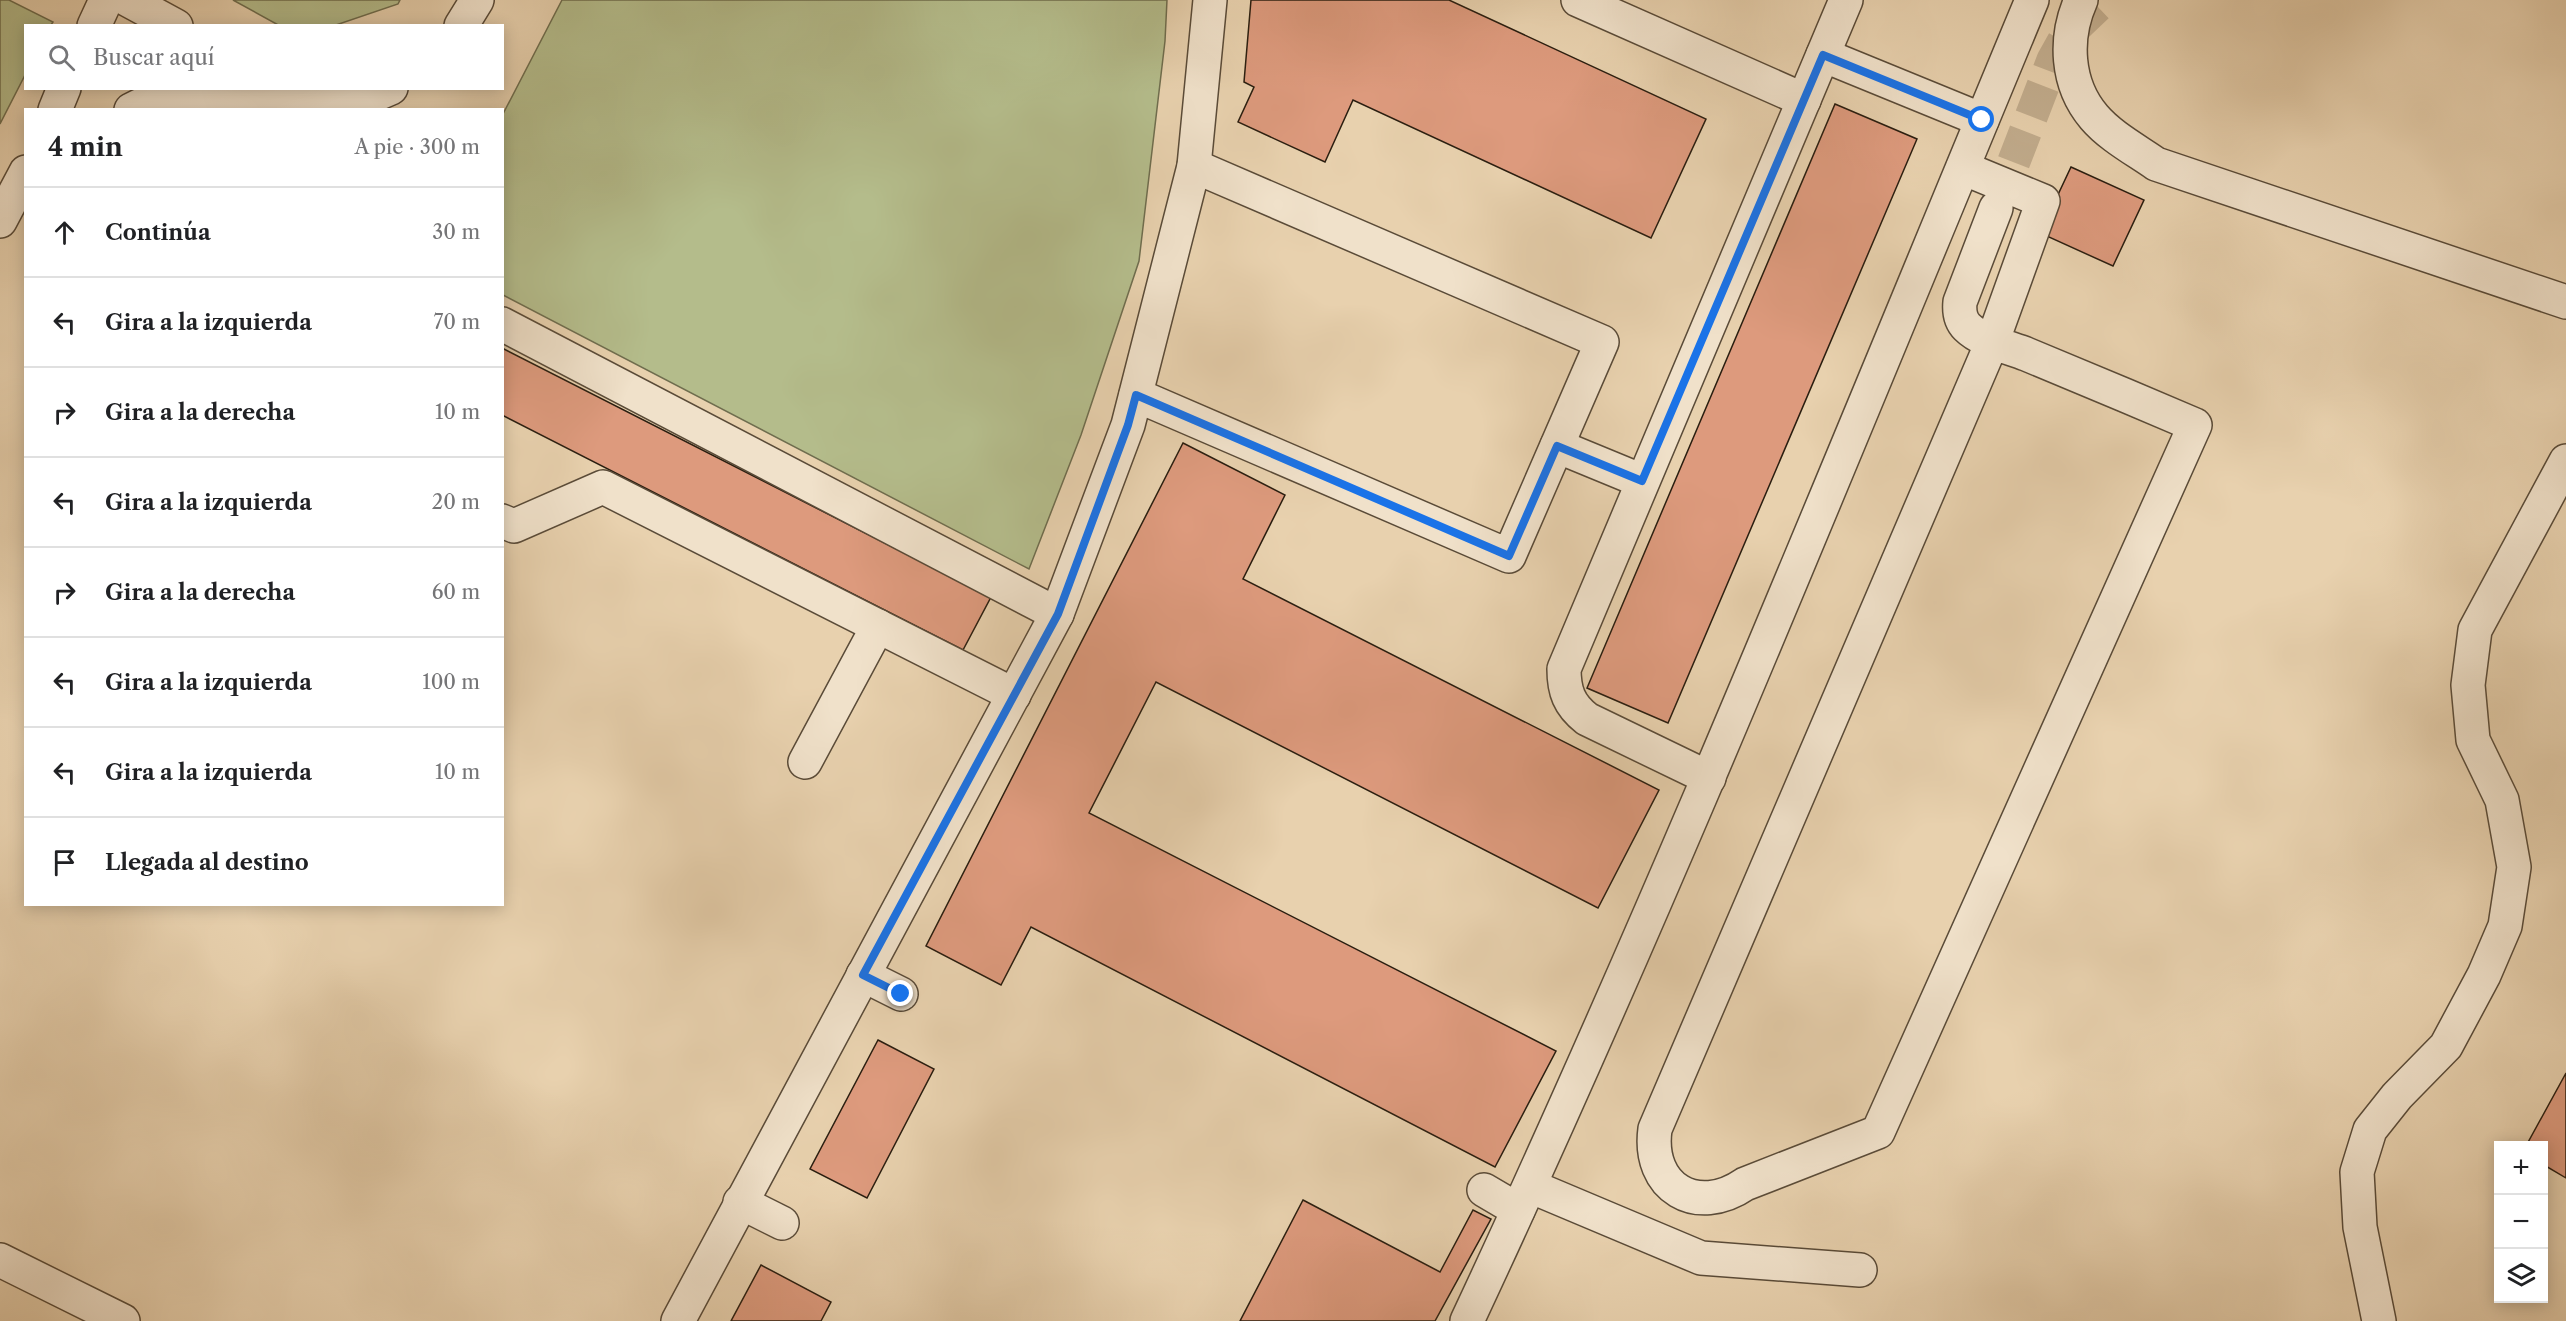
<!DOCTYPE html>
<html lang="es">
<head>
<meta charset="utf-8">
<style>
	body { margin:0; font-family:"Libre Caslon Text",serif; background:#f6f6f6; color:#202124 }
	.controls { position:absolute; right:18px; bottom:18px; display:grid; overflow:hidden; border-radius:0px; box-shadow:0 3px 15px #0003 }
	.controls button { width:54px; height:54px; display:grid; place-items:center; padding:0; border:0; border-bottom:2px solid #e0e0e0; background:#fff; color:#202124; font:30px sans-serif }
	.stop { position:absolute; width:18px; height:18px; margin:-14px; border:4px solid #1a73e8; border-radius:50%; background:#fff }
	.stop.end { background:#1a73e8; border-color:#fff; box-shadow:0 2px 6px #0008 }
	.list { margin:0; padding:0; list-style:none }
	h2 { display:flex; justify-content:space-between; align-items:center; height:78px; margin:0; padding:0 24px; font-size:26px }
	h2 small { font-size:20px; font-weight:400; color:#757577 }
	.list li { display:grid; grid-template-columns:39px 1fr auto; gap:18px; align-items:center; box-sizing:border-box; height:90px; padding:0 24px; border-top:2px solid #e0e0e0 }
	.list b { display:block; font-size:22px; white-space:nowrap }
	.list em { font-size:20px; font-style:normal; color:#757577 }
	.icon { flex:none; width:33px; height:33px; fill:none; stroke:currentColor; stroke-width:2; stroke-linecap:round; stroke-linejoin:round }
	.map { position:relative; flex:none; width:2566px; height:1321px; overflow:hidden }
	.search { position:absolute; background:#fff; box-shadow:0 3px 15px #0003; left:24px; top:24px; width:480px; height:66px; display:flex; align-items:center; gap:15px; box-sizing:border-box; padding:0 21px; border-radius:0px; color:#757577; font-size:22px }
	.panel { position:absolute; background:#fff; box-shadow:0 3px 15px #0003; left:24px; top:108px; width:480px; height:798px; border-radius:0px }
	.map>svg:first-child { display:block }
	.green { fill:#b4bc8b; stroke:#6f6d4e; stroke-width:1.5 }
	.building { fill:#dd9a7d; stroke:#2a1e10; stroke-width:1.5 }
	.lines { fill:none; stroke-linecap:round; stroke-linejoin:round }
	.minor-tunnel { stroke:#c2ad8e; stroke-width:33; stroke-dasharray:33 16; stroke-linecap:butt }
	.minor-casing { stroke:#5a4b38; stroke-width:36 }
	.minor { stroke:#f0e1ca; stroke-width:33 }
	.route { stroke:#1a73e8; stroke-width:8 }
</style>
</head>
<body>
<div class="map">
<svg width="2566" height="1321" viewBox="0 0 2566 1321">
	<rect width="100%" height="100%" fill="#e8d1ae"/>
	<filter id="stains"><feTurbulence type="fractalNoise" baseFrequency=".00333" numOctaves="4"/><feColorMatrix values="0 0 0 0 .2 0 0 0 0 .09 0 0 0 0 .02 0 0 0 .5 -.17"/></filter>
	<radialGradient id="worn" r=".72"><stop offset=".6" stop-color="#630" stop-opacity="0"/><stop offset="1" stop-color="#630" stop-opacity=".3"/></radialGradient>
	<g class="green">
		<path d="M0,0H9L53,22L51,25L26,26L25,75L0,124Z"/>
		<path d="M233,0H400L398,4L336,25L280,26Z"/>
		<path d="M562,0H1167L1165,41L1139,261L1081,435L1029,569L503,295V114Z"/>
	</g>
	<g class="building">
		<path d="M1251,0H1449L1706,119L1651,238L1353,100L1325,162L1238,122L1254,87L1244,82Z"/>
		<path d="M1835,104L1917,139L1668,723L1587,688Z"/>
		<path d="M2071,167L2144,200L2113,266L2040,233Z"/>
		<path d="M502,348L991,597L963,650L502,415Z"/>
		<path d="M1183,443L1285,495L1243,579L1659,790L1598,908L1156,682L1089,813L1556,1051L1495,1167L1031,927L1001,985L926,946Z"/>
		<path d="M878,1040L934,1069L867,1198L810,1169Z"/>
		<path d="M2566,1073V1178L2544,1165V1146H2526Z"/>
		<path d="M1303,1200L1440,1272L1473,1210L1491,1219L1435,1321H1240Z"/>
		<path d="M761,1265L831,1302L821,1321H731Z"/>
	</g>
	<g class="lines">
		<path class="minor-tunnel" d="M1996,208L2053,60L2067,35L2104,0"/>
		<defs>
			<g id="minor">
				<path d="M128,0L176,26"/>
				<path d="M1578,0L1804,100"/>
				<path d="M2081,0C2064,38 2066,84 2094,117C2110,136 2136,150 2156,164L2566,302"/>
				<path d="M94,26L106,0"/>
				<path d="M461,26L477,0"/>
				<path d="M1823,55L1982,120"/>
				<path d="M55,110L64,88"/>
				<path d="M131,110C202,70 268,114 339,104C357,102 374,96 391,88"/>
				<path d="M1963,168L2043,201L1993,340L1655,1129C1647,1188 1697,1217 1745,1184L1878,1132L2195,425C2139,401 2082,377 2026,354C2008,347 1981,341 1967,327C1960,320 1959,312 1960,302L1996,208"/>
				<path d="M0,221L26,172"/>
				<path d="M502,324L1057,614"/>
				<path d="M1136,395L1509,556L1602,342L1194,166"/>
				<path d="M1557,446L1642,481"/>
				<path d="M502,521L514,526L603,487L1014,695"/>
				<path d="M805,762L878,626"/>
				<path d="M1709,778L1587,719C1569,705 1564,691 1564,669L1846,0"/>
				<path d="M863,975L901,994"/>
				<path d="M1530,1186L1701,1258L1860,1270"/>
				<path d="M1484,1190L1518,1210"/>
				<path d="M740,1202L782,1223"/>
				<path d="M0,1260L123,1321"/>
				<path d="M678,1321L1057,614L1128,425L1194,166L1210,0"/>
				<path d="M1467,1321C1670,887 1848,442 2032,0"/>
				<path d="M2379,1321L2360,1227L2357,1172L2370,1130L2397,1096L2446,1046L2484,975L2505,926L2514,867L2502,800L2473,740L2468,685L2475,630L2566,461"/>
			</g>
		</defs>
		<use href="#minor" class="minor-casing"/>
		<use href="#minor" class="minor"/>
	</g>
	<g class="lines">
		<path class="route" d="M901,994L863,975L1058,614L1128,425L1136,395L1509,556L1557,446L1642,481L1823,55L1982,120"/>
	</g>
	<rect width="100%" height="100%" filter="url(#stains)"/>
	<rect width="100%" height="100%" fill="url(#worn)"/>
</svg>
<div class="controls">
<button>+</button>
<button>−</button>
<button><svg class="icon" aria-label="layers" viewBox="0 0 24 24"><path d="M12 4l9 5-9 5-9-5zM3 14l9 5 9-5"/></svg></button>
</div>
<div class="stop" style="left:1982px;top:120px"></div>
<div class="stop end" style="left:901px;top:994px"></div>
<div class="search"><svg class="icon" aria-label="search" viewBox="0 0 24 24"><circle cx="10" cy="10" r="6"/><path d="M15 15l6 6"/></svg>Buscar aquí</div>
<section class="panel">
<h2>4 min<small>A pie · 300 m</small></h2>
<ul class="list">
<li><svg class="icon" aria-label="ahead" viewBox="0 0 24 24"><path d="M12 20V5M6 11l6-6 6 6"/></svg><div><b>Continúa</b></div><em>30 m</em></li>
<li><svg class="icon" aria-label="left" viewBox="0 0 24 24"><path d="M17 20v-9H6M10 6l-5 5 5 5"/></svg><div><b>Gira a la izquierda</b></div><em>70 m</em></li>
<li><svg class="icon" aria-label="right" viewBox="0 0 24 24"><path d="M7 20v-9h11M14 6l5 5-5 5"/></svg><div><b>Gira a la derecha</b></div><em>10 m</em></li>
<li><svg class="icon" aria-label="left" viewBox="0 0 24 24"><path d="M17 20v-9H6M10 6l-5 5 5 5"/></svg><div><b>Gira a la izquierda</b></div><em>20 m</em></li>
<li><svg class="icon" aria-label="right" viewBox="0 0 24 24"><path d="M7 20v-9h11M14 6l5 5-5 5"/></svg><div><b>Gira a la derecha</b></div><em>60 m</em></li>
<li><svg class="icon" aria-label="left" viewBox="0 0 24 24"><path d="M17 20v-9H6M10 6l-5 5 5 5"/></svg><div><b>Gira a la izquierda</b></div><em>100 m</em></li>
<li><svg class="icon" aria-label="left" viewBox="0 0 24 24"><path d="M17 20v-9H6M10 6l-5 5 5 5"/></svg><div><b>Gira a la izquierda</b></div><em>10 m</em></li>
<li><svg class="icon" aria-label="arrive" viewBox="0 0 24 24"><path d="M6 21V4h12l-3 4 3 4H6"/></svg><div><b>Llegada al destino</b></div></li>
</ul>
</section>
</div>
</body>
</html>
